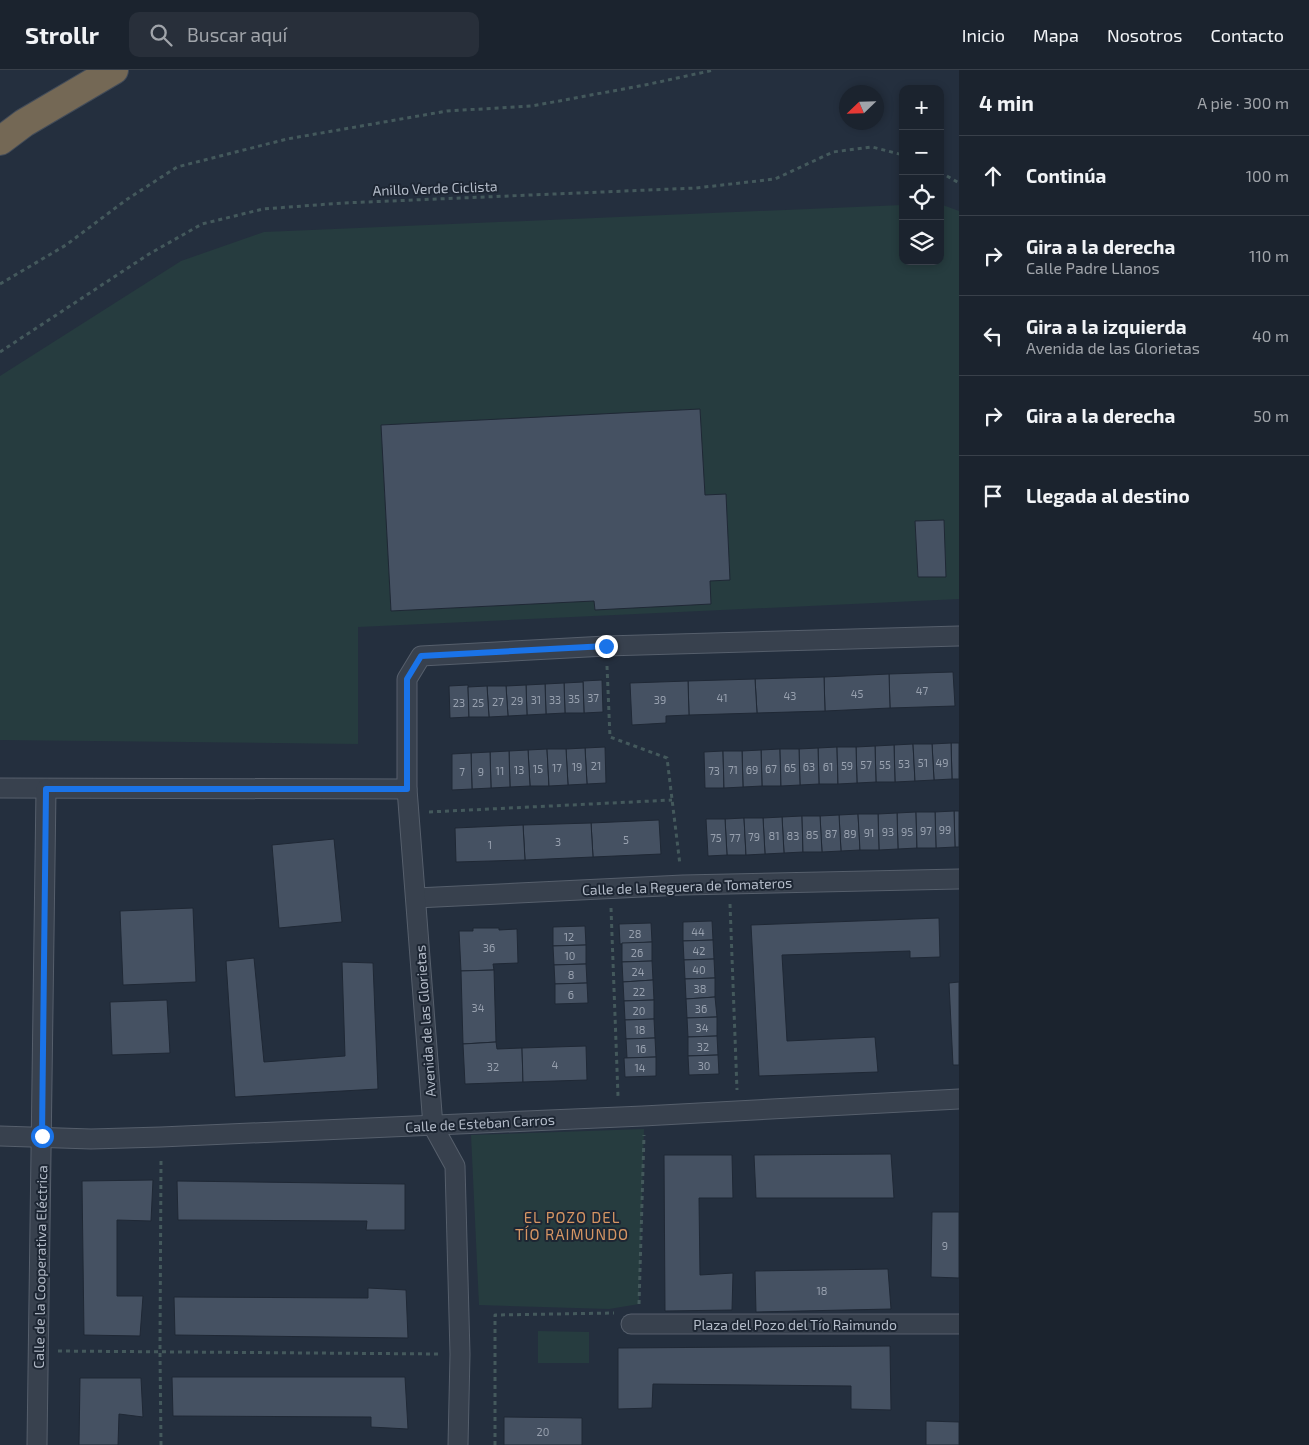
<!DOCTYPE html>
<html lang="es">
<head>
<meta charset="utf-8">
<style>
	body { margin:0; font-family:"Exo 2",sans-serif; background:#282f3a; color:#f1f3f6 }
	.controls { position:absolute; right:15px; top:15px; display:grid; overflow:hidden; border-radius:10px; box-shadow:0 2px 8px #0003 }
	.controls button { width:45px; height:45px; display:grid; place-items:center; padding:0; border:0; border-bottom:1px solid #39404a; background:#1b232e; color:#f1f3f6; font:25px sans-serif }
	.compass { position:absolute; left:839px; top:15px; width:45px; height:45px; border-radius:50%; background:#1b232e; box-shadow:0 2px 8px #0003; rotate:247deg }
	.stop { position:absolute; width:15px; height:15px; margin:-11px; border:4px solid #1a73e8; border-radius:50%; background:#fff }
	.stop.end { background:#1a73e8; border-color:#fff; box-shadow:0 1px 5px #0008 }
	.list { margin:0; padding:0; list-style:none }
	h2 { display:flex; justify-content:space-between; align-items:center; height:65px; margin:0; padding:0 20px; font-size:21px }
	h2 small { font-size:16px; font-weight:400; color:#a0a4aa }
	.list li { display:grid; grid-template-columns:32px 1fr auto; gap:15px; align-items:center; box-sizing:border-box; height:80px; padding:0 20px; border-top:1px solid #39404a }
	.list b { display:block; font-size:19px; white-space:nowrap }
	.list p { margin:0; font-size:16px; white-space:nowrap; color:#a0a4aa }
	.list em { font-size:16px; font-style:normal; color:#a0a4aa }
	.icon { flex:none; width:28px; height:28px; fill:none; stroke:currentColor; stroke-width:2; stroke-linecap:round; stroke-linejoin:round }
	.map { position:relative; flex:none; width:959px; height:1375px; overflow:hidden }
	header { display:flex; align-items:center; gap:30px; box-sizing:border-box; height:70px; padding:0 25px; background:#1b232e; border-bottom:1px solid #39404a }
	header strong { font-size:24px }
	nav { display:flex; gap:28px; margin-inline-start:auto; font-size:18px }
	.search { width:350px; height:45px; background:#282f3a; display:flex; align-items:center; gap:12px; box-sizing:border-box; padding:0 18px; border-radius:10px; color:#a0a4aa; font-size:19px }
	main { display:flex }
	aside { flex:1; background:#1b232e }
	.map>svg:first-child { display:block }
	.green { fill:#263c3f }
	.building { fill:#455162; stroke:#1f2835 }
	.lines { fill:none; stroke-linecap:round; stroke-linejoin:round }
	.street-casing { stroke:#565f6c; stroke-width:21 }
	.highway-casing { stroke:#434c59; stroke-width:30 }
	.path { stroke:#44595c; stroke-width:3; stroke-dasharray:4 4; stroke-linecap:butt }
	.street { stroke:#38414e; stroke-width:19 }
	.highway { stroke:#746855; stroke-width:28 }
	.route { stroke:#1a73e8; stroke-width:6 }
	.labels { text-anchor:middle; dominant-baseline:central; stroke-width:4; stroke-linejoin:round; paint-order:stroke }
	.number-label { font-size:11px; fill:#98a1af }
	.street-label { font-size:14px; fill:#b4bcc9; stroke:#1d2633 }
	.neighbourhood-label { font-size:15px; letter-spacing:1px; fill:#d59563; stroke:#1d2633 }
</style>
</head>
<body>
<header>
<strong>Strollr</strong>
<div class="search"><svg class="icon" aria-label="search" viewBox="0 0 24 24"><circle cx="10" cy="10" r="6"/><path d="M15 15l6 6"/></svg>Buscar aquí</div>
<nav><a>Inicio</a><a>Mapa</a><a>Nosotros</a><a>Contacto</a></nav>
</header>
<main>
<div class="map">
<svg width="959" height="1375" viewBox="0 0 959 1375">
	<rect width="100%" height="100%" fill="#242f3e"/>
	<g class="green">
		<path d="M940,134L959,141V529L358,557V674L0,670V306L181,191L264,162L903,135V191H940Z"/>
		<path d="M644,1059L639,1234L609,1239L479,1235L471,1065Z"/>
		<path d="M538,1261L589,1262V1293H538Z"/>
	</g>
	<g class="building">
		<path d="M700,339L705,425L726,424L730,510L710,511L711,534L595,540L594,531L391,541L381,355Z"/>
		<path d="M944,450L946,507H918L915,451Z"/>
		<path d="M953,602L955,636L890,638L889,604Z"/>
		<path d="M889,604L890,638L825,641L824,607Z"/>
		<path d="M824,607L825,641L757,643L755,609Z"/>
		<path d="M755,609L757,643L689,645L688,611Z"/>
		<path d="M602,610L603,642L584,643L583,611Z"/>
		<path d="M688,611L689,645L666,646V653L632,655L630,613Z"/>
		<path d="M583,612L584,643H565L564,613Z"/>
		<path d="M564,613L565,643L546,644L545,614Z"/>
		<path d="M545,614L546,644L527,645L526,615Z"/>
		<path d="M468,615L469,647L450,648L449,616Z"/>
		<path d="M526,615L527,645L508,646L506,616Z"/>
		<path d="M487,616H506L508,646L489,647Z"/>
		<path d="M487,616L489,647H469L468,617Z"/>
		<path d="M951,673H959V709H952Z"/>
		<path d="M951,673L952,709L934,710L932,674Z"/>
		<path d="M913,674L915,711L895,712L894,675Z"/>
		<path d="M913,674H932L934,710L915,711Z"/>
		<path d="M894,675L895,712H876L875,676Z"/>
		<path d="M875,676L876,712L857,713L856,677Z"/>
		<path d="M605,677L606,713L587,714L585,678Z"/>
		<path d="M837,677L838,714H819L818,678Z"/>
		<path d="M837,677H856L857,713L838,714Z"/>
		<path d="M585,678L587,714L568,715L566,679Z"/>
		<path d="M818,678L819,714L800,715L799,679Z"/>
		<path d="M547,679L549,716H530L528,680Z"/>
		<path d="M547,679H566L568,715L549,716Z"/>
		<path d="M780,679L781,716H762L761,680Z"/>
		<path d="M780,679H799L800,715L781,716Z"/>
		<path d="M528,680L530,716L510,717L509,681Z"/>
		<path d="M761,680L762,716L743,717L742,681Z"/>
		<path d="M509,681L510,717L491,718L490,682Z"/>
		<path d="M723,681L724,718H705L704,682Z"/>
		<path d="M723,681H742L743,717L724,718Z"/>
		<path d="M490,682L491,718L472,719L471,683Z"/>
		<path d="M471,683L472,719L452,720V684Z"/>
		<path d="M954,741H959V777H955Z"/>
		<path d="M954,741L955,777L936,778L935,742Z"/>
		<path d="M916,742L917,778L898,779L897,743Z"/>
		<path d="M916,742H935L936,778H917Z"/>
		<path d="M897,743L898,779L879,780L878,744Z"/>
		<path d="M858,744L860,780L841,781L839,745Z"/>
		<path d="M858,744H878L879,780H860Z"/>
		<path d="M839,745L841,781L822,782L820,746Z"/>
		<path d="M802,746L803,782L784,783L782,747Z"/>
		<path d="M802,746H820L822,782H803Z"/>
		<path d="M782,747L784,783L765,784L763,748Z"/>
		<path d="M744,748L746,785H727L725,749Z"/>
		<path d="M744,748H763L765,784L746,785Z"/>
		<path d="M706,749H725L727,785L708,786Z"/>
		<path d="M659,750L661,784L593,787L591,753Z"/>
		<path d="M591,753L593,787L525,790L523,755Z"/>
		<path d="M523,755L525,790L456,792L455,758Z"/>
		<path d="M334,769L342,852L279,858L272,775Z"/>
		<path d="M193,838L196,912L123,915L120,841Z"/>
		<path d="M939,848L940,887L910,888V881L782,885L787,971L875,967L878,1002L759,1006L751,855Z"/>
		<path d="M712,851L713,870L683,871V852Z"/>
		<path d="M651,853L652,872L620,874L619,854Z"/>
		<path d="M585,856L586,875L553,876V857Z"/>
		<path d="M473,858H499V860L517,859L518,893L493,894L494,900L461,901L459,861H473Z"/>
		<path d="M713,870L714,889L684,890L683,871Z"/>
		<path d="M652,872V891L622,892V873Z"/>
		<path d="M586,875V894L554,895L553,876Z"/>
		<path d="M254,888L264,992L345,986L342,892L373,893L378,1019L235,1027L226,891Z"/>
		<path d="M714,889L715,908L685,909L684,890Z"/>
		<path d="M652,891L653,910L623,912L622,892Z"/>
		<path d="M586,894L587,913L555,914L554,895Z"/>
		<path d="M494,900L496,972L463,974L461,901Z"/>
		<path d="M715,908V927L686,929L685,909Z"/>
		<path d="M653,910L654,930L624,931L623,912Z"/>
		<path d="M959,912V995H953L949,913Z"/>
		<path d="M587,913L588,933L555,934V914Z"/>
		<path d="M715,927L717,947L687,948L686,929Z"/>
		<path d="M167,930L170,983L112,985L110,932Z"/>
		<path d="M654,930V949L625,950L624,931Z"/>
		<path d="M717,947V966L688,967L687,948Z"/>
		<path d="M654,949L655,968L626,969L625,950Z"/>
		<path d="M717,966L718,985L688,986V967Z"/>
		<path d="M655,968L656,987L627,988L626,969Z"/>
		<path d="M496,972L497,979L522,978L523,1012L465,1014L463,974Z"/>
		<path d="M586,976L587,1010L523,1012L522,978Z"/>
		<path d="M718,985L719,1004L689,1005L688,986Z"/>
		<path d="M656,987V1006L625,1007L624,988Z"/>
		<path d="M891,1084L894,1128H756L754,1085Z"/>
		<path d="M664,1085H732L733,1128H699L700,1205L733,1203L732,1240L665,1241Z"/>
		<path d="M153,1110L151,1151L117,1150V1226H143L140,1266L84,1265L82,1111Z"/>
		<path d="M177,1111L405,1114V1160H366L367,1151L178,1150Z"/>
		<path d="M932,1142H959V1208L931,1207Z"/>
		<path d="M888,1199L891,1239L756,1242L755,1201Z"/>
		<path d="M368,1218L406,1220L408,1268L175,1265L174,1227L368,1228Z"/>
		<path d="M890,1276L891,1340L851,1339V1316L653,1314L652,1338L618,1339V1278Z"/>
		<path d="M172,1307H405L408,1359L371,1357V1347L173,1346Z"/>
		<path d="M80,1308H141L143,1347L119,1344L118,1375H79Z"/>
		<path d="M504,1347L582,1348V1375H504Z"/>
		<path d="M926,1351L959,1352V1375H926Z"/>
	</g>
	<g class="lines">
		<defs>
			<g id="street">
				<path d="M0,718L407,719"/>
				<path d="M416,828L683,815L959,809"/>
				<path d="M0,1066L91,1069L161,1067L643,1046L959,1029"/>
				<path d="M631,1254H959"/>
				<path d="M37,1375L46,719"/>
				<path d="M458,1375L460,1284L455,1096L433,1056L407,719V609L421,586L606,576L959,566"/>
			</g>
			<path id="highway" d="M0,71L24,53L114,0"/>
		</defs>
		<use href="#street" class="street-casing"/>
		<use href="#highway" class="highway-casing"/>
		<g class="path">
			<path d="M940,102L959,113"/>
			<path d="M0,214L66,175L126,130L177,97L287,69L447,41L532,36L645,15L714,0"/>
			<path d="M0,282L149,184L202,154L263,139L343,133L696,118L775,109L833,82L872,77L903,85"/>
			<path d="M607,596L610,667L667,688L680,795"/>
			<path d="M429,742L672,730"/>
			<path d="M730,834L737,1020"/>
			<path d="M611,838L618,1026"/>
			<path d="M639,1234L644,1065"/>
			<path d="M58,1281L440,1284"/>
			<path d="M161,1375L160,1281L161,1088"/>
			<path d="M495,1375V1245L614,1243"/>
		</g>
		<use href="#street" class="street"/>
		<use href="#highway" class="highway"/>
	</g>
	<g class="lines">
		<path class="route" d="M42,1066L46,719H407V609L421,586L606,576"/>
	</g>
	<g class="labels">
		<g class="number-label">
			<text x="922" y="620">47</text>
			<text x="857" y="623">45</text>
			<text x="790" y="625">43</text>
			<text x="593" y="627">37</text>
			<text x="722" y="627">41</text>
			<text x="574" y="628">35</text>
			<text x="536" y="629">31</text>
			<text x="555" y="629">33</text>
			<text x="660" y="629">39</text>
			<text x="517" y="630">29</text>
			<text x="498" y="631">27</text>
			<text x="459" y="632">23</text>
			<text x="478" y="632">25</text>
			<text x="923" y="692">51</text>
			<text x="942" y="692">49</text>
			<text x="904" y="693">53</text>
			<text x="866" y="694">57</text>
			<text x="885" y="694">55</text>
			<text x="596" y="695">21</text>
			<text x="847" y="695">59</text>
			<text x="577" y="696">19</text>
			<text x="809" y="696">63</text>
			<text x="828" y="696">61</text>
			<text x="557" y="697">17</text>
			<text x="790" y="697">65</text>
			<text x="538" y="698">15</text>
			<text x="771" y="698">67</text>
			<text x="519" y="699">13</text>
			<text x="733" y="699">71</text>
			<text x="752" y="699">69</text>
			<text x="500" y="700">11</text>
			<text x="714" y="700">73</text>
			<text x="462" y="701">7</text>
			<text x="481" y="701">9</text>
			<text x="945" y="759">99</text>
			<text x="926" y="760">97</text>
			<text x="888" y="761">93</text>
			<text x="907" y="761">95</text>
			<text x="869" y="762">91</text>
			<text x="831" y="763">87</text>
			<text x="850" y="763">89</text>
			<text x="812" y="764">85</text>
			<text x="774" y="765">81</text>
			<text x="793" y="765">83</text>
			<text x="754" y="766">79</text>
			<text x="716" y="767">75</text>
			<text x="735" y="767">77</text>
			<text x="626" y="769">5</text>
			<text x="558" y="771">3</text>
			<text x="490" y="774">1</text>
			<text x="698" y="861">44</text>
			<text x="635" y="863">28</text>
			<text x="569" y="866">12</text>
			<text x="489" y="877">36</text>
			<text x="699" y="880">42</text>
			<text x="637" y="882">26</text>
			<text x="570" y="885">10</text>
			<text x="699" y="899">40</text>
			<text x="638" y="901">24</text>
			<text x="571" y="904">8</text>
			<text x="700" y="918">38</text>
			<text x="639" y="921">22</text>
			<text x="571" y="924">6</text>
			<text x="478" y="937">34</text>
			<text x="701" y="938">36</text>
			<text x="639" y="940">20</text>
			<text x="702" y="957">34</text>
			<text x="640" y="959">18</text>
			<text x="703" y="976">32</text>
			<text x="641" y="978">16</text>
			<text x="555" y="994">4</text>
			<text x="704" y="995">30</text>
			<text x="493" y="996">32</text>
			<text x="640" y="997">14</text>
			<text x="945" y="1175">9</text>
			<text x="822" y="1220">18</text>
			<text x="543" y="1361">20</text>
		</g>
		<g class="street-label">
			<text transform="translate(435 118) rotate(-2)">Anillo Verde Ciclista</text>
			<text transform="translate(687 816) rotate(-2)">Calle de la Reguera de Tomateros</text>
			<text transform="translate(425 951) rotate(-94)">Avenida de las Glorietas</text>
			<text transform="translate(480 1053) rotate(-3)">Calle de Esteban Carros</text>
			<text transform="translate(40 1197) rotate(-89)">Calle de la Cooperativa Eléctrica</text>
			<text x="795" y="1254">Plaza del Pozo del Tío Raimundo</text>
		</g>
		<g class="neighbourhood-label">
			<text x="572" y="1147">EL POZO DEL<tspan x="572" dy="17">TÍO RAIMUNDO</tspan></text>
		</g>
	</g>
</svg>
<div class="controls">
<button>+</button>
<button>−</button>
<button><svg class="icon" aria-label="locate" viewBox="0 0 24 24"><circle cx="12" cy="12" r="6"/><path d="M12 2v4M12 18v4M2 12h4M18 12h4"/></svg></button>
<button><svg class="icon" aria-label="layers" viewBox="0 0 24 24"><path d="M12 4l9 5-9 5-9-5zM3 14l9 5 9-5"/></svg></button>
</div>
<svg class="compass" viewBox="-18 -18 36 36"><path d="M0-13l5 13h-10z" fill="#e53935"/><path d="M0 13l5-13h-10z" fill="#a0a4aa"/></svg>
<div class="stop" style="left:42px;top:1066px"></div>
<div class="stop end" style="left:606px;top:576px"></div>
</div>
<aside>
<h2>4 min<small>A pie · 300 m</small></h2>
<ul class="list">
<li><svg class="icon" aria-label="ahead" viewBox="0 0 24 24"><path d="M12 20V5M6 11l6-6 6 6"/></svg><div><b>Continúa</b></div><em>100 m</em></li>
<li><svg class="icon" aria-label="right" viewBox="0 0 24 24"><path d="M7 20v-9h11M14 6l5 5-5 5"/></svg><div><b>Gira a la derecha</b><p>Calle Padre Llanos</p></div><em>110 m</em></li>
<li><svg class="icon" aria-label="left" viewBox="0 0 24 24"><path d="M17 20v-9H6M10 6l-5 5 5 5"/></svg><div><b>Gira a la izquierda</b><p>Avenida de las Glorietas</p></div><em>40 m</em></li>
<li><svg class="icon" aria-label="right" viewBox="0 0 24 24"><path d="M7 20v-9h11M14 6l5 5-5 5"/></svg><div><b>Gira a la derecha</b></div><em>50 m</em></li>
<li><svg class="icon" aria-label="arrive" viewBox="0 0 24 24"><path d="M6 21V4h12l-3 4 3 4H6"/></svg><div><b>Llegada al destino</b></div></li>
</ul>
</aside>
</main>
</body>
</html>
